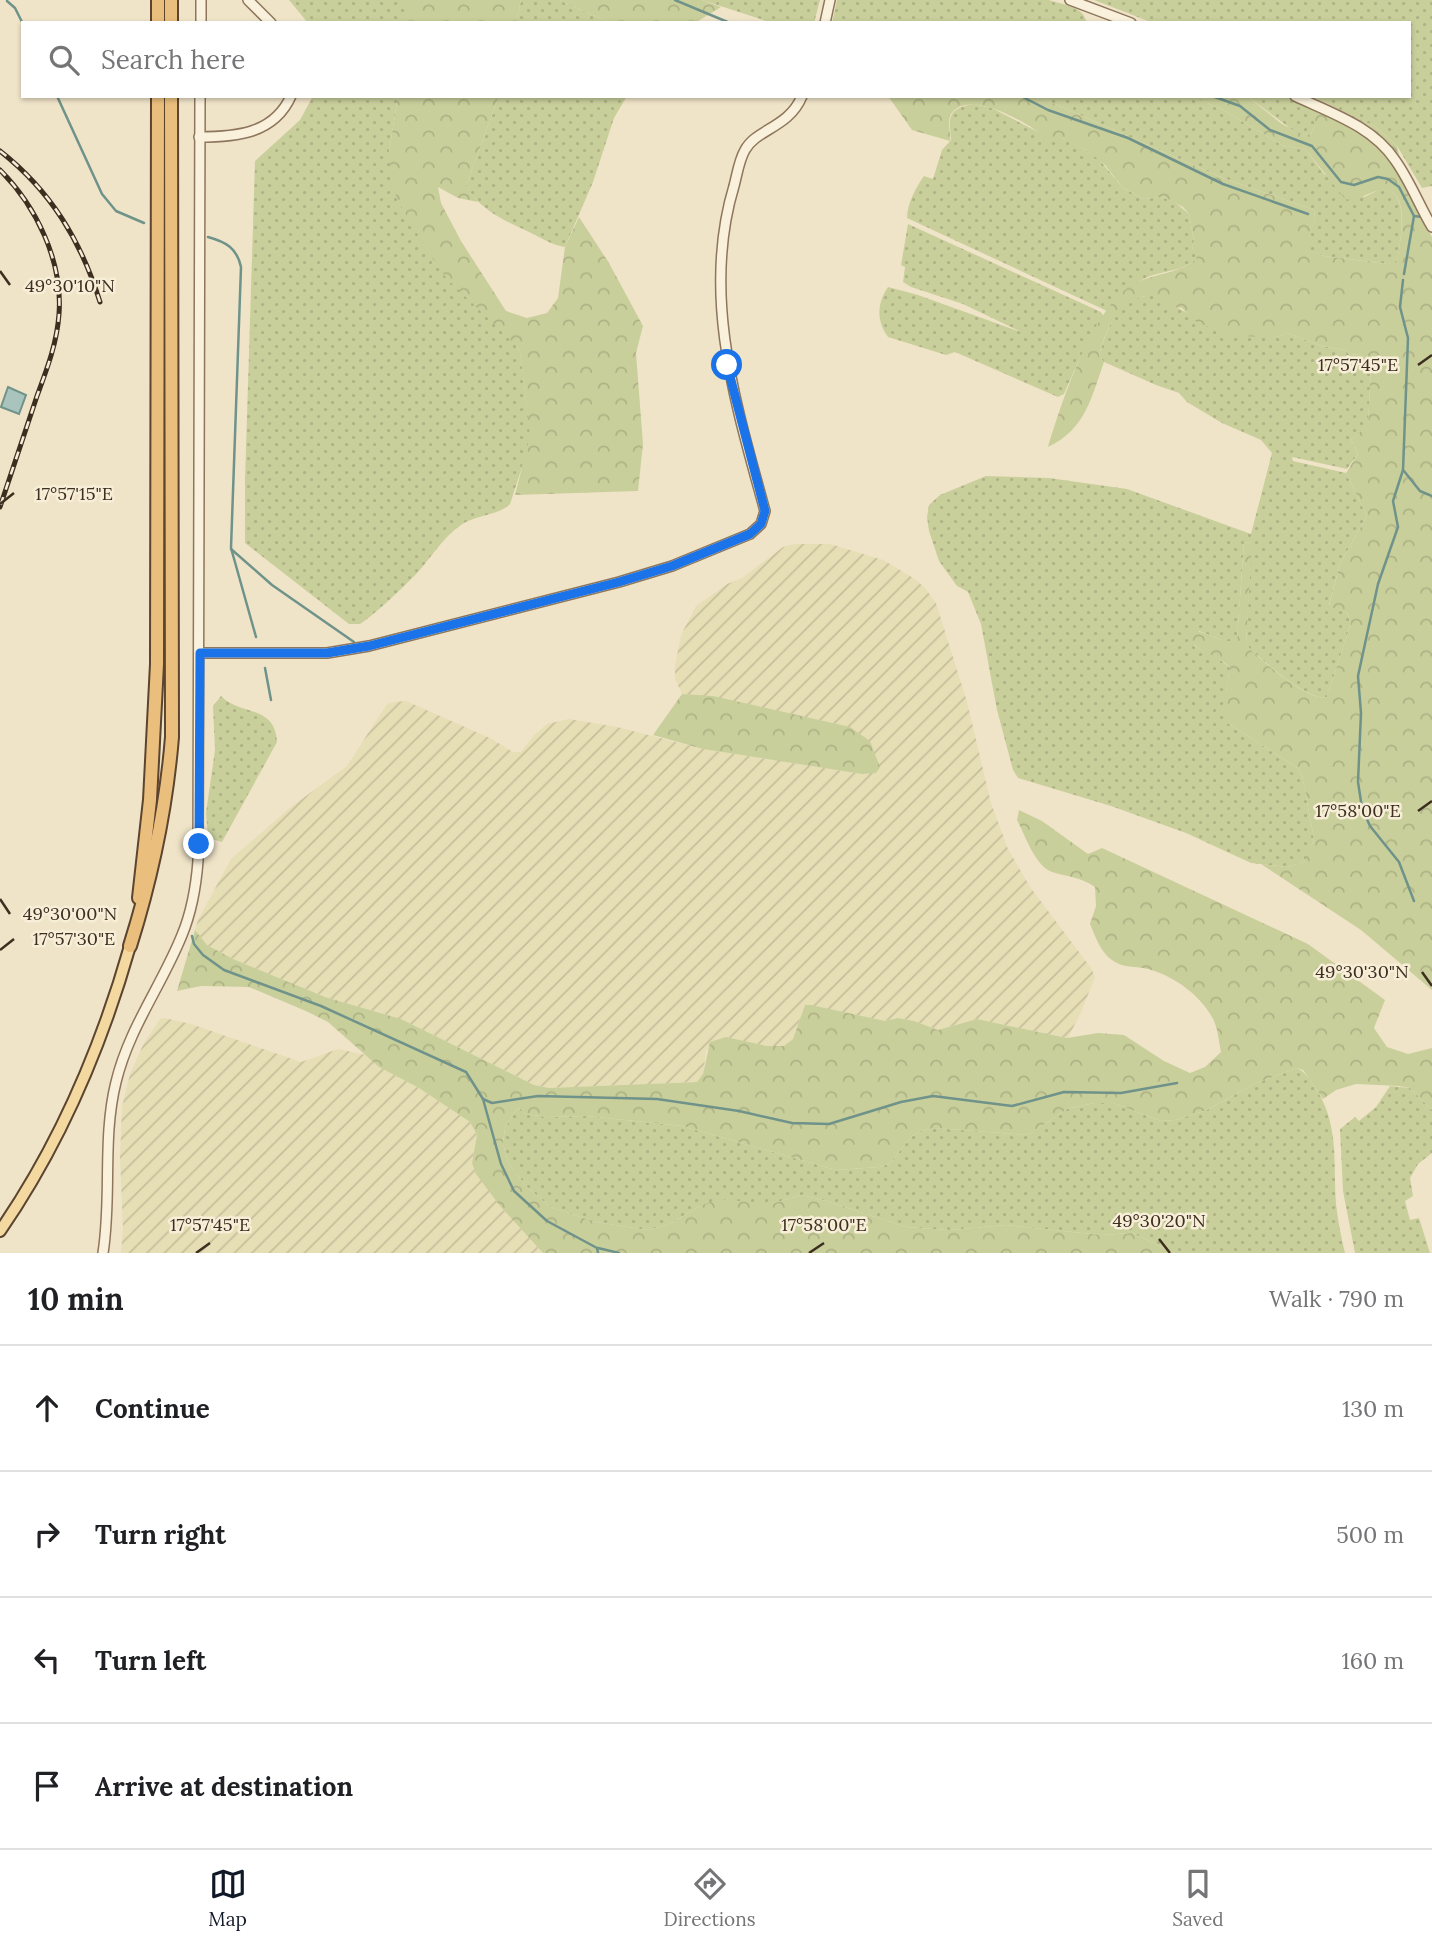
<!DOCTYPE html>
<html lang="en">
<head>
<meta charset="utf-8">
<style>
	body { margin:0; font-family:Lora,serif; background:#f2f2f2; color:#202124 }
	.stop { position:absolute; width:21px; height:21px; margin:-16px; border:5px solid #1a73e8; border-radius:50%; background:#fff }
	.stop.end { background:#1a73e8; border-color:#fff; box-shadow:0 2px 7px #0008 }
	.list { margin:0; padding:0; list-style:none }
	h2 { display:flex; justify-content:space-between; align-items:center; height:91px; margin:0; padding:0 28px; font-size:30px }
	h2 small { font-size:23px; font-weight:400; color:#757577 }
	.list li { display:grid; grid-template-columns:46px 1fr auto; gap:21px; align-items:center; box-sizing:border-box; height:126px; padding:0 28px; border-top:2px solid #e0e0e0 }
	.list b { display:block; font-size:26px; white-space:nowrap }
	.list em { font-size:23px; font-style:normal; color:#757577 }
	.icon { flex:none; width:38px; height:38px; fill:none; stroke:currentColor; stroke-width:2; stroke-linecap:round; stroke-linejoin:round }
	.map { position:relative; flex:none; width:1432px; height:1253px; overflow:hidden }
	.search { position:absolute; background:#fff; box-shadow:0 2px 5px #0004; left:21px; right:21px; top:21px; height:77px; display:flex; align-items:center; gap:18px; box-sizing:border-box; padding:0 24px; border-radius:0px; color:#757577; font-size:26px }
	.sheet { height:595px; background:#fff }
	nav { display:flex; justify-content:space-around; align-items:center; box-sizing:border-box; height:98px; border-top:2px solid #e0e0e0; background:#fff; font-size:19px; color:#757577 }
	nav a { display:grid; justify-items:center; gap:4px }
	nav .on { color:#111827 }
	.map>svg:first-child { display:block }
	.farmland { fill:url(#farmland-furrows) }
	.grass { fill:url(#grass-dots) }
	.forest { fill:url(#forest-crowns) }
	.water { fill:#a9c4bc; stroke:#6f938a; stroke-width:2 }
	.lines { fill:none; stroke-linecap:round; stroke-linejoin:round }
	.stream { stroke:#6f938a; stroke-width:2.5 }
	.tertiary-casing { stroke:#8d765c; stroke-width:12 }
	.primary-casing { stroke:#5b4430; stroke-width:14 }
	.trunk-casing { stroke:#5b4430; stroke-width:16 }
	.tertiary { stroke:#faf1dc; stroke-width:9 }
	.primary { stroke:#f3d9a0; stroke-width:10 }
	.trunk { stroke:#eabe7c; stroke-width:12 }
	.rail-casing { stroke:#3d2e20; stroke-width:5 }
	.rail { stroke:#f7eed8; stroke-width:2.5; stroke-dasharray:8; stroke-linecap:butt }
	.route { stroke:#1a73e8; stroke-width:9 }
	.ticks { fill:none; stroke:#3d2e20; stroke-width:2.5 }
	.ticks-label { font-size:18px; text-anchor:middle; fill:#3d2e20; stroke:#f7eed8; stroke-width:5; stroke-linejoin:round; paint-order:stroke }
</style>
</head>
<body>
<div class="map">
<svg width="1432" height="1253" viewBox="0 0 1432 1253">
	<defs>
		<pattern id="farmland-furrows" width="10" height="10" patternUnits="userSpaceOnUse" patternTransform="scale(1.75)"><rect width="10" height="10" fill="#e6deb5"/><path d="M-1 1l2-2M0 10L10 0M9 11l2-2" fill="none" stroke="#c6bf9b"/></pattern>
		<pattern id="grass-dots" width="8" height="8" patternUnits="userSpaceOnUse" patternTransform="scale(1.75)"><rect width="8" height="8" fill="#c9cf9b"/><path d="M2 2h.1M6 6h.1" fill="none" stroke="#aeb285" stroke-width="1.8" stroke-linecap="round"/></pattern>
		<pattern id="forest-crowns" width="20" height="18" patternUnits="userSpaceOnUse" patternTransform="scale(1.75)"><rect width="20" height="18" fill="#c9cf9b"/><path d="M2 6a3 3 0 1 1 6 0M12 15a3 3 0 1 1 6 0" fill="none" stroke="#aeb285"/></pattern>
	</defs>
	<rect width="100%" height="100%" fill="#f0e4c8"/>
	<g class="farmland">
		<path d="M794,544H830L883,560L915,579L925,588L936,603L967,702L991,803L1008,849L1030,887L1091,968L1095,977L1081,1012L1068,1038L977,1019L938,1030L914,1021L898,1018L885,1021L805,1005L793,1039L784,1046H767L726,1037L706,1051L703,1075L698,1082L549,1088L534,1085L401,1019L325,997L233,959L207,945L195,930L198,920L231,859L291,807L347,766L387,704L395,702L406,701L422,708L492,739L513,752H521L534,735L547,724L569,719L617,727L703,749L862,774L692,695L682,694L675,679V666L681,635L696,606L727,584L742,578L783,547Z"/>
		<path d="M164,1018L191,1024L301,1062L338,1049L366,1055L379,1067L419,1088L470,1122L477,1135L472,1163L500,1206L543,1253H121L123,1228L120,1158L122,1107L130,1074L144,1043L160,1019Z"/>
	</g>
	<g class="grass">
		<path d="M289,0H408V23H308Z"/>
		<path d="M521,0H559L611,23H516Z"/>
		<path d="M702,0H820L814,23H772Z"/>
		<path d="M837,0H1049C1063,5 1083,6 1086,21L832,23Z"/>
		<path d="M1094,0H1432V186L1422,188L1397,146L1376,127L1311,96H1409V23H1153Z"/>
		<path d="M313,96H398L389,152L520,351L531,440L510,504C500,515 475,515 461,525C442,538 432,557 417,573C405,586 373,616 360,624H349L245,543V480L255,161L300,120Z"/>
		<path d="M499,96H627L614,118L593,182L565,247C552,245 541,238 529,232C505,221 480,210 466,186Z"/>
		<path d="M1037,96H1192L1223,110L1282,145L1306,150L1324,174L1364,197C1369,195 1375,191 1380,190C1413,185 1399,247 1397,263L1387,264L1324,256L1305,250L1315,218L1314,210L1223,178Z"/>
		<path d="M1247,96H1287L1315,109V125L1311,134L1304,135L1295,132Z"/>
		<path d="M973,104L992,108L1038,132L1066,139L1089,152L1098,158L1123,188L1144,199L1162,197L1176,203L1189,214L1194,241L1192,247L1198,259C1184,270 1166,271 1150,276C1133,283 1117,297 1107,311L907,218C907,204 916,187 924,176L933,179L942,150L951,140C949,117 947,109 973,104Z"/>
		<path d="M908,224L1101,312L1104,317L1078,362L1064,394L1058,397L955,352L946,355L888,337C876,321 877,303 888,287L918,295L1021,332L963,304L911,287L903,282L905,267L901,265Z"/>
		<path d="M1154,294L1187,313L1277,337L1287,333L1322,346L1345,350L1350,355L1359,354L1368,358L1371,366L1368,426L1351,440L1358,454L1347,469L1292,457L1293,461L1346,473L1367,516L1340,564L1329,605L1347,613L1351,623L1327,697C1308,702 1261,659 1246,645L1251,543L1244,542L1237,641L1229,643L1199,631L1194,646L1218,658L1230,668L1226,691V722L1299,769L1302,775L1314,839L1306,861L1288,867L1251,863L1186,833L1111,806L1018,778L1013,770L997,710L981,624L968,592L957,586L939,561L929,531L927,517L929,505L940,495L986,476L1049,478L1127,489L1251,534L1272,453L1261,440L1222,423L1187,402L1179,393L1156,385L1104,362L1099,356C1104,337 1114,309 1132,300C1138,297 1147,296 1154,294Z"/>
		<path d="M221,696C240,716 275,704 277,742L222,842L208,838L206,813L215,750L213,706Z"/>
		<path d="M1297,1068C1304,1071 1307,1076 1312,1083C1340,1121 1333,1160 1336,1204C1338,1221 1341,1237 1345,1253H1175L1132,1233L1101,1235L1006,1225L950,1230L906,1227L823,1200L801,1195L771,1204L700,1206L668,1225L647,1230L596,1222L550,1207L526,1186L508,1162L503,1143L505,1128L516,1110L520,1108L526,1114L547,1117L587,1116L682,1126L836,1170L879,1167L889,1164L912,1136L921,1131L934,1128L1028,1135L1067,1109L1094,1103H1113L1161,1121L1175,1120L1207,1110L1256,1083Z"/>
		<path d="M1390,1086L1410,1088L1432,1110V1153L1418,1164L1410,1178L1413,1196L1405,1201L1410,1220L1419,1218L1430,1253H1355L1343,1191L1340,1129L1355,1117L1359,1121L1376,1107Z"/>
	</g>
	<g class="forest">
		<path d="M408,0H521L516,23H408Z"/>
		<path d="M559,0H702L721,7L695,23H611Z"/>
		<path d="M398,96H499L466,186L478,202L458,198L438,187L441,203L461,241L506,311L527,318L547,313L558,298L565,247L579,217L609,263L643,326L636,353L643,444L638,491L515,495L530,436L520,351L516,345L447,279L428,252L397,199L390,171L389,152Z"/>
		<path d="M888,96H1037L1223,178L1314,210L1315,218L1306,250L1324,256L1387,264L1397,262C1399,246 1413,188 1382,190C1369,191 1359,202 1345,199L1306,150L1282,145L1223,110L1192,96H1247L1282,124L1304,135L1311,134L1315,125V109H1339L1376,127L1397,146L1408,191L1432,237V990L1361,930L1261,864L1288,867L1306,861C1306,853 1312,847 1314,839L1302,775L1299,769L1226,722V691L1230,668C1219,655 1200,653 1188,640L1192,631C1209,631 1221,645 1237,640L1244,542L1252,543L1246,645C1260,659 1308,702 1327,697L1351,623L1347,613L1329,606L1340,564L1367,516L1346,473L1358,454L1351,440L1368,425L1371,366L1368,358L1359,354L1350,355L1345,350L1322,346L1287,333L1277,337L1228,336L1193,320L1182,308L1169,306C1162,297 1157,294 1145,296C1118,303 1105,330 1099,356L1104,362C1091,398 1086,429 1048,447C1061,404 1092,308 1132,285C1152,273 1179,274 1197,259L1192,247L1194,241L1189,214L1183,207L1163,197L1144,199L1123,188L1105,165L1089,152L1063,138H1046C1029,124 969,87 951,114C947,122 951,134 950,141L912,130Z"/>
		<path d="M682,694L713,696L850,727L870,741L880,767L876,773L862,774L703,749L653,735Z"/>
		<path d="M1019,810L1042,821L1088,854L1102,848L1308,944L1385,1000L1374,1028L1387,1047L1408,1054L1432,1048V1110L1410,1088L1399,1086L1356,1084L1336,1090L1323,1099L1303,1070L1297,1068L1256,1083L1207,1110L1175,1120L1161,1121L1113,1103H1094L1067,1109L1028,1135L934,1128L921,1131L912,1136L889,1164L879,1167L836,1170L682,1126L587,1116L547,1117L526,1114L519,1108L516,1110L505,1128L503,1143L508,1162L526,1186L550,1207L596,1222L647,1230L668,1225L700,1206L718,1199L771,1204L801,1195L823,1200L906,1227L950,1230L1006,1225L1101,1235L1132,1233L1175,1253H543L500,1206L476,1174L472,1163L477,1135L470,1122L419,1088L379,1067L328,1022L308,1012L249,987L201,986L177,991L195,930L207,945L233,959L325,997L401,1019L534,1085L549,1088L697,1082L703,1074L710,1042L726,1037L767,1046H784L793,1039L805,1005H811L885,1021L898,1018L914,1021L938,1030L977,1019L1067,1038L1098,1033L1124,1035L1164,1061L1190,1073L1205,1067L1221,1052C1219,1042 1218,1030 1214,1021C1202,995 1170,973 1143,968C1131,966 1123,968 1112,960C1101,953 1095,936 1090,924L1096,906L1095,887C1081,877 1068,877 1052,872C1035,866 1025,835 1017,820Z"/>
	</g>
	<path class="water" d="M8,387L26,395L19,414L1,407Z"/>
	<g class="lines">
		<g class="stream">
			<path d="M675,0L730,23"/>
			<path d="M7,1L15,8L23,24"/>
			<path d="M57,96L102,194L116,211L144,223"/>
			<path d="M1021,96L1048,110L1128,138L1223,184L1308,214"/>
			<path d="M1212,96L1240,106L1270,130L1312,146L1341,182L1354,185L1378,177L1388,179L1399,187L1414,216L1422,217"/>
			<path d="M208,237C226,242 237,248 241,267L231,548L256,637"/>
			<path d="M1404,274L1414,216"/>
			<path d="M1403,280L1400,307L1408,338L1403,470L1393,501L1398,527L1378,584L1358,676L1361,713L1358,782L1362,808L1370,826L1399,862L1414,901"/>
			<path d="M1404,471L1420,491L1432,496"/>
			<path d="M231,549L272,585L354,642"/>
			<path d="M265,668L271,700"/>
			<path d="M192,936L194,944L203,955L224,970L321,1006L466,1072L483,1099L501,1164L514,1191L547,1221L597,1248L598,1253"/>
			<path d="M483,1099L492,1103L538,1096L657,1099L739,1111L792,1123L829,1124L901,1102L933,1096L1012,1106L1064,1092L1121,1093L1177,1083"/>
			<path d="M598,1248L619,1253"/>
		</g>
		<defs>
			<g id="tertiary">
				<path d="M248,0L271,23"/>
				<path d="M1070,0L1131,23"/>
				<path d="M201,23V0"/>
				<path d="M825,23L830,0"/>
				<path d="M1295,96C1331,113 1372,126 1395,160C1410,181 1419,205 1432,227"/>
				<path d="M199,137C236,137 274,134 291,96"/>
				<path d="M200,653H327L369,646L619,582L672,566L750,534L761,524L765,511C736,405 701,295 734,186C737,175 739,160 745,150C756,129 789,128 802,96"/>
				<path d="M103,1253C112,1196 102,1138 116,1082C129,1028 162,985 182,935C192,911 196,887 198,861L200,96"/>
			</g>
			<path id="primary" d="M0,1231C60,1144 101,1048 130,946"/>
			<g id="trunk">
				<path d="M158,0V23"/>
				<path d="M171,0V23"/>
				<path d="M139,898L150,800L157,664L158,96"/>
				<path d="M130,946C152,876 166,811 172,737L171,96"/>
			</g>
		</defs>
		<use href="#tertiary" class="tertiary-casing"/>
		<use href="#primary" class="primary-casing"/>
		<use href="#trunk" class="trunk-casing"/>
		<use href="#tertiary" class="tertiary"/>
		<use href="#primary" class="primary"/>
		<use href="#trunk" class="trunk"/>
		<defs>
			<g id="rail">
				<path d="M0,151C51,191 81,241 100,302"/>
				<path d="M0,170C36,206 63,261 59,314C57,343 47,369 37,396C25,433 12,470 0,507"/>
			</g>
		</defs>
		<use href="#rail" class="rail-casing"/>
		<use href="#rail" class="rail"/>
	</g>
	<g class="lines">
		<path class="route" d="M199,844L200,653H327L369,646L619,582L672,566L750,534L761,524L765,511L727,365"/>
	</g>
	<path class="ticks" d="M0,271L10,285M1418,365L1432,355M0,504L14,493M1418,811L1432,801M0,899L10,914M0,950L14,939M1422,972L1432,986M1159,1239L1170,1253M196,1253L210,1243M809,1253L824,1243"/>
	<g class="ticks-label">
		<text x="70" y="292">49°30'10"N</text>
		<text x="1358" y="371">17°57'45"E</text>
		<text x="74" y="500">17°57'15"E</text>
		<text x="1358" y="817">17°58'00"E</text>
		<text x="70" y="920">49°30'00"N</text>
		<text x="74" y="945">17°57'30"E</text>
		<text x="1362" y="978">49°30'30"N</text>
		<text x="1159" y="1227">49°30'20"N</text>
		<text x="210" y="1231">17°57'45"E</text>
		<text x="824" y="1231">17°58'00"E</text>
	</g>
</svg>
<div class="stop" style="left:727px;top:365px"></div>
<div class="stop end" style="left:199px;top:844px"></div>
<div class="search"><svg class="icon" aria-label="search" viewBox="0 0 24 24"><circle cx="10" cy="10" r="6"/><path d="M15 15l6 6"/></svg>Search here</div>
</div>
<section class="sheet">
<h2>10 min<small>Walk · 790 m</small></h2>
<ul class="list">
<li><svg class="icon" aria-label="ahead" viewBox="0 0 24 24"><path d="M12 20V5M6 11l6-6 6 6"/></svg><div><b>Continue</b></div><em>130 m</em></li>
<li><svg class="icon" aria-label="right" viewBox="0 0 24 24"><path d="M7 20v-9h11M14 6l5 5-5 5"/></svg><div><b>Turn right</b></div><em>500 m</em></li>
<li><svg class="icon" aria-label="left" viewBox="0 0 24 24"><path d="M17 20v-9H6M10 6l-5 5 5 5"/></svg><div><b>Turn left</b></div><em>160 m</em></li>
<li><svg class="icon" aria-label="arrive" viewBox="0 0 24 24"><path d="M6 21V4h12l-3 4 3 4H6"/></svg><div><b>Arrive at destination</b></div></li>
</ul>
</section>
<nav>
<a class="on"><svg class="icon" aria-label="map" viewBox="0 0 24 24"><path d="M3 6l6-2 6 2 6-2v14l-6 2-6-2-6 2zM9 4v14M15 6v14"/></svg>Map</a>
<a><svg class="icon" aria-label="directions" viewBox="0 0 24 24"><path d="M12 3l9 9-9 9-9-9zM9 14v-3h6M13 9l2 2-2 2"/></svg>Directions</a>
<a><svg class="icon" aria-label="saved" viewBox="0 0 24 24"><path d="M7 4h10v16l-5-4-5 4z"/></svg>Saved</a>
</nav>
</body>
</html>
